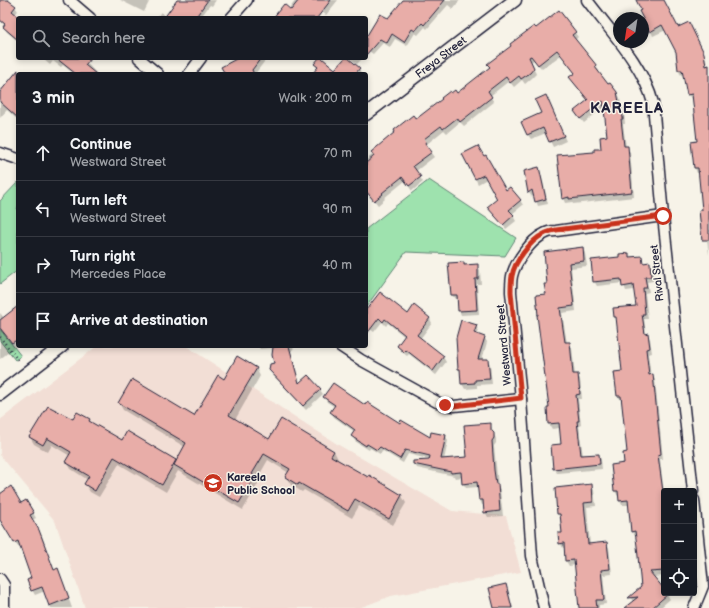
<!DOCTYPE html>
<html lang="en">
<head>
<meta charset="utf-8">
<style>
	body { margin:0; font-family:"Balsamiq Sans",sans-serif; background:#20242c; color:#f1f3f6 }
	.controls { position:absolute; right:12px; bottom:12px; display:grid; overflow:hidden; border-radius:4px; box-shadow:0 2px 6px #0003 }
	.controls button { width:36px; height:36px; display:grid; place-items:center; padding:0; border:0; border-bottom:1px solid #363941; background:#171b24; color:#f1f3f6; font:20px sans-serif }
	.compass { position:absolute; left:613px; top:12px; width:36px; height:36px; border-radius:50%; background:#171b24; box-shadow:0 2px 6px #0003; rotate:210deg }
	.stop { position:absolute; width:12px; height:12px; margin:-9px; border:3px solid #c8321e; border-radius:50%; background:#fff }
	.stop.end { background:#c8321e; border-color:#fff; box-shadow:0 1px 4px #0008 }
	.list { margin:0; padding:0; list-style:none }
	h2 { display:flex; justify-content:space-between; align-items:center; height:52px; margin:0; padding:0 16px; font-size:17px }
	h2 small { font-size:13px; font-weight:400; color:#9ea1a6 }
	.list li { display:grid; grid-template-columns:26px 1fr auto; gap:12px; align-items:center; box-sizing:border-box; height:56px; padding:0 16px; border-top:1px solid #363941 }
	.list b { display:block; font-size:15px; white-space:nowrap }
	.list p { margin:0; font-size:13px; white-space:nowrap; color:#9ea1a6 }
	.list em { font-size:13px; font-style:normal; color:#9ea1a6 }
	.icon { flex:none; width:22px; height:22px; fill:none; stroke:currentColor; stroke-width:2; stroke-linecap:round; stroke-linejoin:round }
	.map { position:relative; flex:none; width:709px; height:608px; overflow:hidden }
	.search { position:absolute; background:#171b24; box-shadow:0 2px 6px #0003; left:16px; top:16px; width:352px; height:44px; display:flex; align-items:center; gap:10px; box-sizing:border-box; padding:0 14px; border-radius:4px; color:#9ea1a6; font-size:15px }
	.panel { position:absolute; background:#171b24; box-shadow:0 2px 6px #0003; left:16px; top:72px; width:352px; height:276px; border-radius:4px }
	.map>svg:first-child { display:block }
	.built { fill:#f2ded5 }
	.green { fill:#9ee2ae; stroke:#608274 }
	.shadow { fill:#0003 }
	.building { fill:#e8ada8; stroke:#22223b }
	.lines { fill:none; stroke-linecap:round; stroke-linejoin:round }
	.minor-casing { stroke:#22223b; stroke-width:13 }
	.tertiary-casing { stroke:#22223b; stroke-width:15 }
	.path { stroke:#22223b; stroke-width:2.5; stroke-dasharray:1 3; stroke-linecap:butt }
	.minor { stroke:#f7f3e8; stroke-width:10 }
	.tertiary { stroke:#f7f3e8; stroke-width:12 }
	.route { stroke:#c8321e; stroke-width:5 }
	.labels { text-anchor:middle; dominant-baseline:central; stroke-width:3; stroke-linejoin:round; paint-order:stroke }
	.street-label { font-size:11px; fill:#22223b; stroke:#f7f3e8 }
	.poi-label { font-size:11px; font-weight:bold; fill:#22223b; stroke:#f7f3e8; text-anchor:start }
	.district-label { font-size:15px; font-weight:bold; letter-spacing:1px; fill:#22223b; stroke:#f7f3e8 }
</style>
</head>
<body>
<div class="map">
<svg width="709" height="608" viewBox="0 0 709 608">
	<rect width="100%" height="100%" fill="#f7f3e8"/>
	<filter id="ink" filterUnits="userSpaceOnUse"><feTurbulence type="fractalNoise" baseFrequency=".025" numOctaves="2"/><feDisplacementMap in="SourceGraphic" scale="8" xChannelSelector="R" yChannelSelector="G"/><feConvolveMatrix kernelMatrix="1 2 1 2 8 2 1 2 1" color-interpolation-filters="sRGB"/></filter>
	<g filter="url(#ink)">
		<path class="built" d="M97,346H186L337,444L452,511L506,516L521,572L391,596L359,608H85L55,521L0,455V420Z"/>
		<g class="green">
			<path d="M429,180L516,238L505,256L406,252L366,307V229Z"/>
			<path d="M18,182V205L17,209L18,211V270L0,284V201Z"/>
			<path d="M0,329L21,356L15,360L0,341Z"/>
		</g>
		<g class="shadow">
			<path d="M0,0H7L15,7L18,11L15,14L19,18H18V41L7,32L4,27L5,25L0,21Z"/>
			<path d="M120,0H150L144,12Z"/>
			<path d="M178,0H216L212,6L210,5L200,18H156L161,12L166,17Z"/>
			<path d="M296,0H338L326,15L322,12L318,18H275L289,9Z"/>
			<path d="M405,0H460L453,9L448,5L427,29L425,27L418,35L415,33L407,46L395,39L390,47L383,43L373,54L369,51L366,54V37H367L388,20Z"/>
			<path d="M638,0H658L678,28H691L706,59L707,66H709V255L703,211L699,173H697L695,168L692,143L698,142L693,99H691L688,94L684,74L681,75L678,70L677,52L666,30L653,36Z"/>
			<path d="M535,29L575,33L578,37L575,40L596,67L599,71L598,72L608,85L617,92L620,98L621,108L624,113L625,124H623L626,147H627L630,152L634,197L573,204L572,202L565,203L563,198L596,153L602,149L608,137L605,106L584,123L578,116L588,101L573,82L575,73L561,55L542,69L534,60L531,62L536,74L532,78L525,84L522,80L514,87L509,81L490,96L494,102L464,126L460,122L447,133L444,130L427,144L428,147L427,148L434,157L416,171L423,182L412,191L405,181L384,198L385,199L378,205L369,194L366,196V160L416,120L457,94L491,68Z"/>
			<path d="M42,58H82L97,74H74L63,65L61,67L53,61L50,65Z"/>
			<path d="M239,58H267L255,74H226Z"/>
			<path d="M320,58L335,71L347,58L359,69L362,74H313L318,69L315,64Z"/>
			<path d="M350,58H363L357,64Z"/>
			<path d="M18,74V120L7,110L0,118V87L3,90Z"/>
			<path d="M548,101L566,141L553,147L546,133L531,139L528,135L542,114Z"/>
			<path d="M463,155L484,158L506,192L520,200L523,205L512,214L516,221L506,229L488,207L498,199L487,179L478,184Z"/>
			<path d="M539,168L541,173L548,204L538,206L534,195L532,197L529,193L525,171Z"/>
			<path d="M582,248L585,253L587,266L571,268L576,311L562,313L567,343H569L572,348L575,375H577L580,379L582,399H578L581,425L579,426L583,456L598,455L601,459L602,469L557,473L554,468L562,444L560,428L552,429L549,424L548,408H551L547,295L548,285Z"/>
			<path d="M628,254L631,258L641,257L644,264L649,263L652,268L653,281L647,282L649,292L645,293L648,319H644L646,334H647L650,339L652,353L648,354L651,376L652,375L655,380L663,459H660L664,494V576L652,577L664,590V593H666L670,599L660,608H626L633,602L630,596L642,588L637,536H635L632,532L630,505H622L620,501L619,496H618L615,491L612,466L625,464L628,453L622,400H621L618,396L624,372L618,321L615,317L637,306L634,290L626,291L623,283L597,286L594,281L620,258Z"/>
			<path d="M464,263L465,265H477L480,270L481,284H477L479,314L461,315L459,310L458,299H455L452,295Z"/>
			<path d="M18,307V345L0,359V313L4,318Z"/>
			<path d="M415,307L430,319L432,323L420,339L443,357L446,362L436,375L409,354L407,356L401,351L398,346L405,337L388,323L386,326L382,322L374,332L366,326V315H408Z"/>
			<path d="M476,326L479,331L477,335L484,337L487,342L482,360H487L490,364L492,384L477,385V388L465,389L462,384L461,372L459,369L457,338Z"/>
			<path d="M258,346H295L291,352L300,384L320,390L323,394L306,410L273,375L270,370L275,364L274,348L260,349Z"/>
			<path d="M256,368L260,376L235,420L269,441L334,451L338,459L337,460L368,478L369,477L402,496L406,503L393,525L359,506L352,518L304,490L302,492L291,485L286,477L289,473L268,460L256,481L258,484L243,510L178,471L166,492L119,464L99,497L90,492L85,484L88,480L71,469L67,462L70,456L52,445L48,452L34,444L30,437L73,420H89L91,423L122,441L175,461L176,462L185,447L123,410L119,403L195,417L225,380Z"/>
			<path d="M325,397L365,407L430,439L446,436L448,441L444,460L468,458L490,424L496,439V443L494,446L497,475L498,486L500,490L503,516L488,517L485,512V504L482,505L480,500L478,487L466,488L463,483V477L455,478L454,476L417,468L414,463L432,460L408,454L403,463L383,451L380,454L370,448L369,450L355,441L352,436L355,432L334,417L331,412L335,407L327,402Z"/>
			<path d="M591,485L594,490L596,506L587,507L590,545L607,543L609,548L612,574L603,575L606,604L599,605V608H579L576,565L569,566L566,561L565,548H563L560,543L563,534L561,519L558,513Z"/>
			<path d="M0,491L2,494L21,504L26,501L36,518L32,520L42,536L54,571L60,574L72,608H51L45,591L35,595L32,590L33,579L20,545L18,547L0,519Z"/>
			<path d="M505,585L508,590L513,608H495Z"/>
		</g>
		<g class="building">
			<path d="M0,0H8L16,6L12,11L18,16V40L3,27L5,24L0,20Z"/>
			<path d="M177,0H208L195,18H164Z"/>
			<path d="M299,0H331L317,18H273L284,4L291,10Z"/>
			<path d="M403,0H445L424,25L422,23L415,31L412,29L404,42L392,34L387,43L380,39L366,55V37L380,14L388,18Z"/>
			<path d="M636,0H664L678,27L689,22L704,53L706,66L709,65V240H702L699,210H702L698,168H694L691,142L697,141L692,94L687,95L682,70H678L676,52L662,25L650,32L639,11L641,10Z"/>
			<path d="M559,10L576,32L572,35L597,66L595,67L608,84L610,83L617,92L620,107H622L623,119H621L624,146H628L632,192L569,199V197L562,199L557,155L594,152V149H601L600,137L607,136L603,101L580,119L574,111L588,100L569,77L575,73L557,50L538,65L531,56L529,57L534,68L530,73L521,79L519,76L510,83L506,77L488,91L492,97L460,122L457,118L443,129L441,126L424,139L426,141L425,143L432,152L413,166L421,177L409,186L402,177L382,193L383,194L374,201L366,191V163L374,156L371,152L395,132L394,130L413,115L416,119L442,99L441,98L450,91L451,93L455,90L457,93L490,67L487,64L511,46L510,44L534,26L536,28Z"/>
			<path d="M56,58H91L85,65L96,74H76Z"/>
			<path d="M238,58H261L252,70L254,74H225L221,67Z"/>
			<path d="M319,58H322L335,69L345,58H348L360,68L355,74H312L318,67L314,64Z"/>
			<path d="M18,70V118L0,102V92Z"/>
			<path d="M546,95L564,136L549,142L543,128L527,135L521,122L541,113L535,100Z"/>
			<path d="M478,146L484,156L486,155L506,190L510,187L521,200L509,210L514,215L503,225L487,207L497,199L484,175L475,179L462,154Z"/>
			<path d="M539,167L546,199L535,202L532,190L528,193L524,171Z"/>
			<path d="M583,247L584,261L569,263L574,306L560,308L565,342H570L573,374H578L580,394L576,395L579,421H577L581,455L599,454L600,464L553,469L551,445L561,444L559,423L548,424L547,407H549L537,315H538L536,295L546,294L544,284H547L544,252Z"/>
			<path d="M629,253V257L642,256L643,263L650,262L651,277H645L647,288H643L645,314H642L645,334L648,333L650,348L646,349L649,375L653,374L661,454L658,455L664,499V571L650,572L664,589V593L668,594L652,608H624L638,597L628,598L641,587L637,546L635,531L631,532L628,500L619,501L618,491H614L611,465L624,463L623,453L627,452L621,396H617L614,372L622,371L616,317H614L613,308L636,306L633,285L622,287L621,279L593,282L591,260L619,257V254Z"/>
			<path d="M464,262V265L478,264V279H475L477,310L458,311L457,295H451L448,263Z"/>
			<path d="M380,292L408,314L414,305L430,318L417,335L444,356L433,371L406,350L404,352L397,346L405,335L385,319L383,322L379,318L366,335V310Z"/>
			<path d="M18,306V339L12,343L0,328V320Z"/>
			<path d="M461,320L477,325L474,333L485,337L478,359H488L490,379L475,380V383L461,384L460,369H458L456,338Z"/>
			<path d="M289,346L299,383L308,375L321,389L303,406L269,370L270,364L274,363L272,355L273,347Z"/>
			<path d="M237,356L257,368L229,415L269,439L281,419L334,451L331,456L368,477L369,475L402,495L389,519L355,499L348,511L299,483L298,485L285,477L290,469L264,454L252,474L255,476L239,503L174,465L186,443L118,403L132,379L194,416L218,375L224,379Z"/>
			<path d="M333,383L365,405L367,402L400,423L401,420L430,437L431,432L446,435L441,459L467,457L464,425L491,423V430L494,433V438L492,441L494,470L496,484H498L500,511L484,513L483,500H479L477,482L462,484L461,472L451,473V472L413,464V461L429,460L430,456L405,450L400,459L380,447L377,450L367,444L366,446L351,436L355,430L330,412L335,405L323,397Z"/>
			<path d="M48,406L73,419L77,412L90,419L89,421L122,440L127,431L176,460L162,485L114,457L95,491L84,484L89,476L65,462L71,452L47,438L43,445L29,437Z"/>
			<path d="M592,484L593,502L584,503L588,544L607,542L610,569L601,570L604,600H596L597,608H579L574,560L565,561L564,543L559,544L558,533H562L560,514H557L555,488Z"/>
			<path d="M11,486L21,503L26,500L34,513L30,515L39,530L54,570L58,568L69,598L49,606L42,587L31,591L27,580L31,578L18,541L14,543L0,520V494Z"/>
			<path d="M506,584L512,608H494L489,588Z"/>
		</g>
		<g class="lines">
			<defs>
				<g id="minor">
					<path d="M69,0L90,18"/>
					<path d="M587,0C611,32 643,65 653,103L663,216L693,491"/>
					<path d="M231,18L247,0"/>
					<path d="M139,58L158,74"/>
					<path d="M189,74L201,58"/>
					<path d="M0,153L18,159"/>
					<path d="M340,346L361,360L437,402L445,405L454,406L521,399"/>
					<path d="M0,579L4,585V608"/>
					<path d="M544,608L532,556L521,399L511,292C511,287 511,281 512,276C515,262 531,240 544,234C547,232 552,231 556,231L663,216"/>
					<path d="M694,608L703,586L694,500"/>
				</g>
				<g id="tertiary">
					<path id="s1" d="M366,114L515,0"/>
					<path d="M0,394L62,346"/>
				</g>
			</defs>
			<use href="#minor" class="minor-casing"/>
			<use href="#tertiary" class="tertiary-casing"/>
			<path class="path" d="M0,337L18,360"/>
			<use href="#minor" class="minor"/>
			<use href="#tertiary" class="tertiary"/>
		</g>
	</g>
	<g class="lines" filter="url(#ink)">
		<path class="route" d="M445,405L454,406L521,398L511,292C511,287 511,281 512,276C514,262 531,240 544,234C547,232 552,231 556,230L663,216"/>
	</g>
	<defs>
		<symbol id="school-disc" viewBox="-11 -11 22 22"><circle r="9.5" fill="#c8321e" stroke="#f7f3e8"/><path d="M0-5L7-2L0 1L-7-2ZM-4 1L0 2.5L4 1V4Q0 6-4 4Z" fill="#fff"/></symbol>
	</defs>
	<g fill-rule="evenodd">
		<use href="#school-disc" x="202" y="472" width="22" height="22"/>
	</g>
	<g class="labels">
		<g class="street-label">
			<text stroke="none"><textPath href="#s1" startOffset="94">Freya Street</textPath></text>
			<text transform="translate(657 273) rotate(-96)">Rival Street</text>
			<text transform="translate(504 345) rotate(-95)">Westward Street</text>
		</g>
		<g class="poi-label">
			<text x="227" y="477">Kareela<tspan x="227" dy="13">Public School</tspan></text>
		</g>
		<g class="district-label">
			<text x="627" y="108">KAREELA</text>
		</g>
	</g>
</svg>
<div class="controls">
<button>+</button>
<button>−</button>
<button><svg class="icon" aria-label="locate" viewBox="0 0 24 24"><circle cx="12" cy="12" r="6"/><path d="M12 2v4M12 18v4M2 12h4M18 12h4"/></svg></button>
</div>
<svg class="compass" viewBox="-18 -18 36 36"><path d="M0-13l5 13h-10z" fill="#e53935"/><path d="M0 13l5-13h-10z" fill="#9ea1a6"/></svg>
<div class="stop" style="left:663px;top:216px"></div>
<div class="stop end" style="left:445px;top:405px"></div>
<div class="search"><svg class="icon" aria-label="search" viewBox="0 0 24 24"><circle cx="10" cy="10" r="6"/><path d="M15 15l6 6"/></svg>Search here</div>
<section class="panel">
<h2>3 min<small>Walk · 200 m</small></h2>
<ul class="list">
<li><svg class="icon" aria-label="ahead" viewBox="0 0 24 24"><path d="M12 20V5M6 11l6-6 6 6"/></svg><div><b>Continue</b><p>Westward Street</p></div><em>70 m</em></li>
<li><svg class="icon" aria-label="left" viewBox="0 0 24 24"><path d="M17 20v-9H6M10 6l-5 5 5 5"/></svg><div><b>Turn left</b><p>Westward Street</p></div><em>90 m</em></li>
<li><svg class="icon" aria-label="right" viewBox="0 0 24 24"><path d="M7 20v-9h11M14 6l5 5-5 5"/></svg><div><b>Turn right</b><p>Mercedes Place</p></div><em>40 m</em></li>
<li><svg class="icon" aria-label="arrive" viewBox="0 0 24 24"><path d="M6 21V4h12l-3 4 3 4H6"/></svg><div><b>Arrive at destination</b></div></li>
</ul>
</section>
</div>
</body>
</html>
